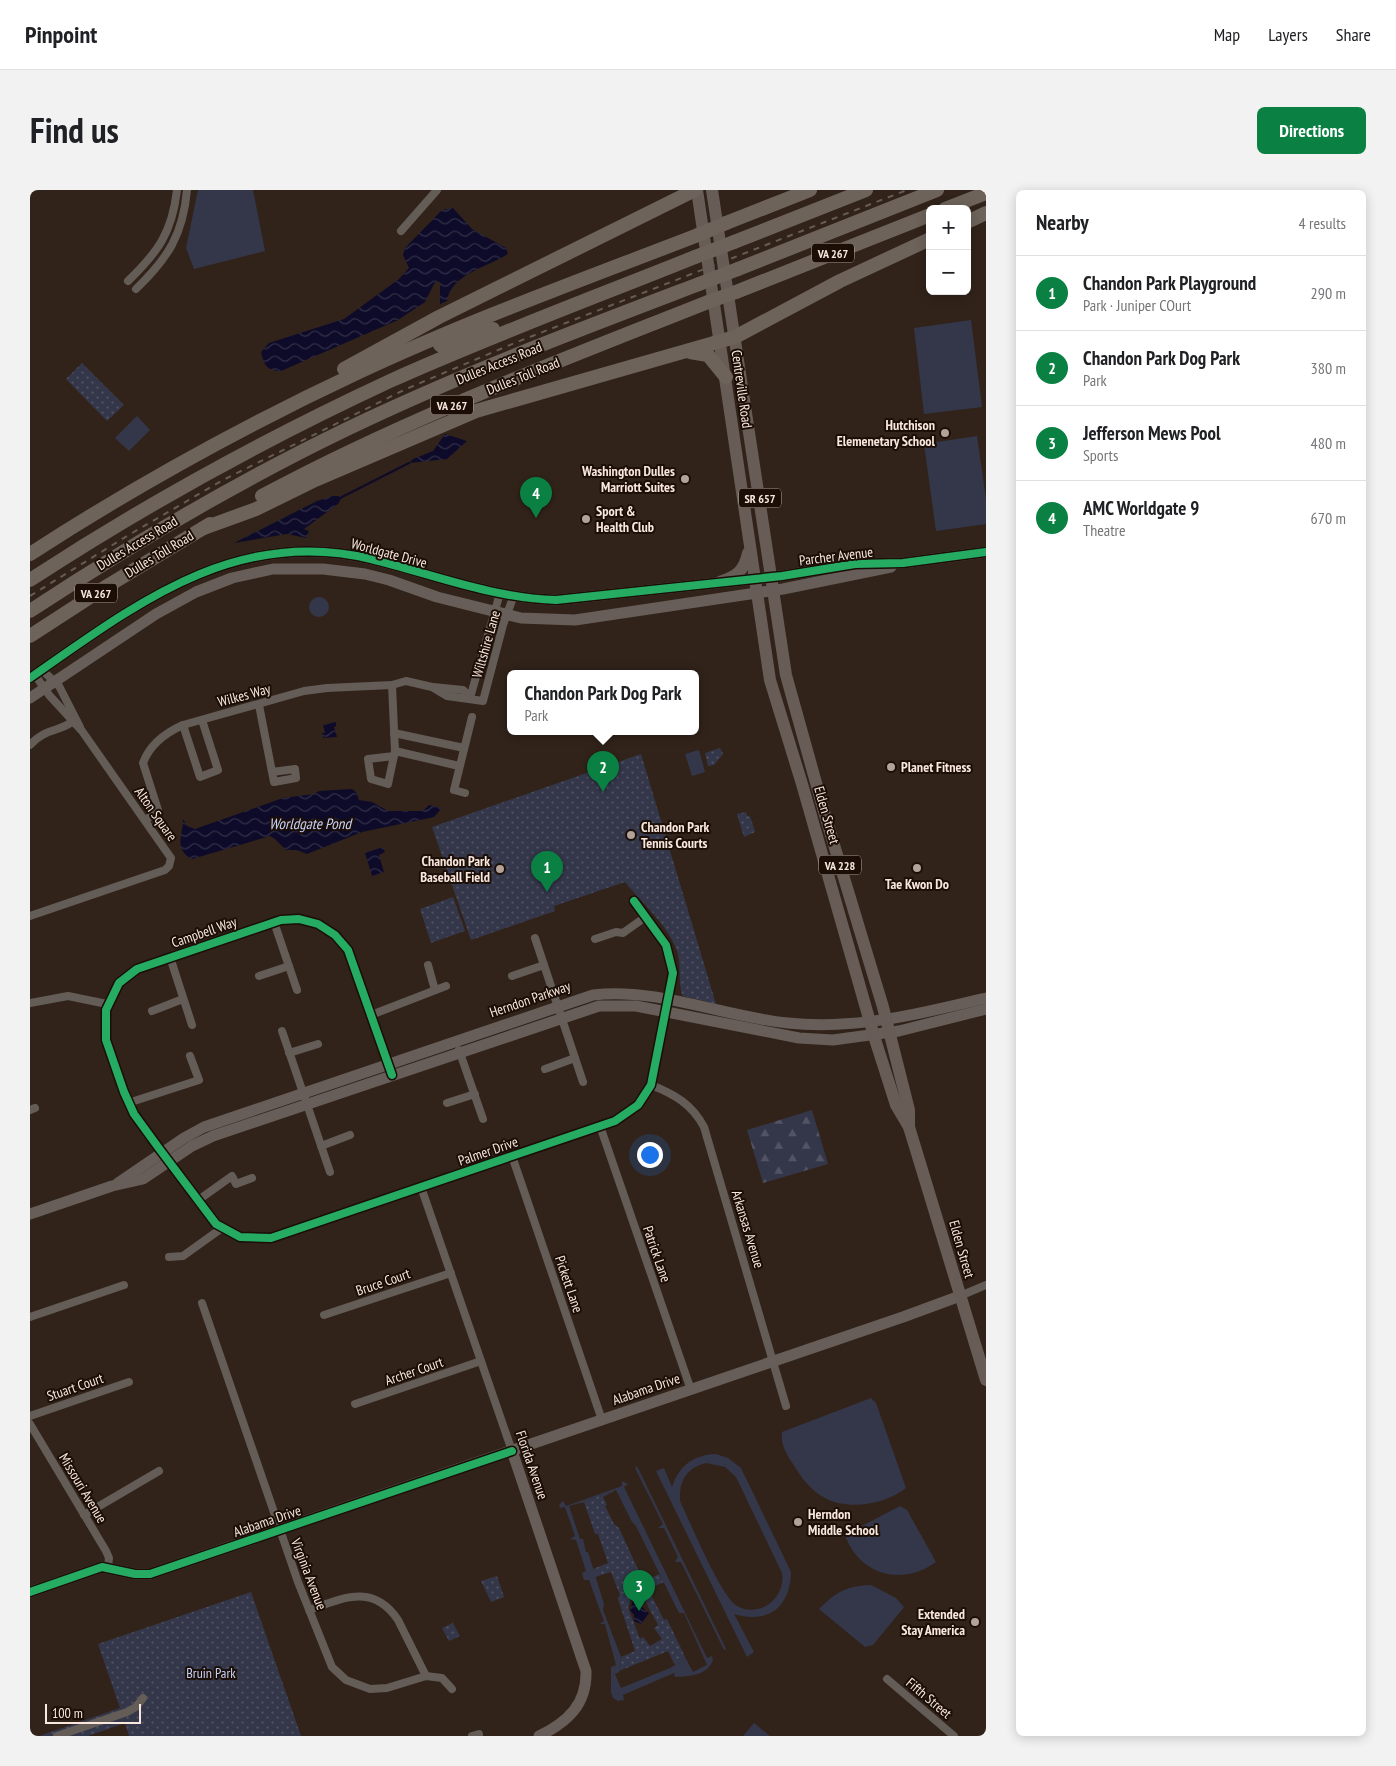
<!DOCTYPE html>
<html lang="en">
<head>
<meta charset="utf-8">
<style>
	body { margin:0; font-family:"PT Sans Narrow",sans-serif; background:#f2f2f2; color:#202124 }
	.controls { position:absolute; right:15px; top:15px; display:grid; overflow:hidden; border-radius:8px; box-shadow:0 2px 12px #0003 }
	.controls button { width:45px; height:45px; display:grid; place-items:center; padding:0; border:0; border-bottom:1px solid #e0e0e0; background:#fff; color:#202124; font:25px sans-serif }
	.scale { position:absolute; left:15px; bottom:12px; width:96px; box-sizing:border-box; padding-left:5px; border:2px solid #f9e6dc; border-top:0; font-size:14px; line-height:18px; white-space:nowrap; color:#f9e6dc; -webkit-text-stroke:4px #1a0e07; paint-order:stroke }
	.you { position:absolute; left:619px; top:964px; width:18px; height:18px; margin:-12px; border:4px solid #fff; border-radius:50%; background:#1a73e8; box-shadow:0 0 0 8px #1a73e833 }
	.badge { display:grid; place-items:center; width:32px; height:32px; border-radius:50%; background:#0b8043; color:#fff; font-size:16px; font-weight:700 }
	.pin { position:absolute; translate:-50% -41px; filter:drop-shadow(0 1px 2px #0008) }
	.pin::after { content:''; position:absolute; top:26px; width:18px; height:15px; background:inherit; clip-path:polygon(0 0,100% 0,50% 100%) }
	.popup { position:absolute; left:477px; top:480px; width:192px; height:65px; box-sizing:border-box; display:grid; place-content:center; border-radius:8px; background:#fff; filter:drop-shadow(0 1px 4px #0005); font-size:16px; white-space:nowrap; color:#757577 }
	.popup b { font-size:19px; color:#202124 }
	.popup::after { content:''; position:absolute; left:50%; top:100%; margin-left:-10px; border:10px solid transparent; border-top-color:#fff }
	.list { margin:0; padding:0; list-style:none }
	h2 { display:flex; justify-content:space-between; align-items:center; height:65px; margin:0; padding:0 20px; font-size:21px }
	h2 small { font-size:16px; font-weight:400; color:#757577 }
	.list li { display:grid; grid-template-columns:32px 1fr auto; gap:15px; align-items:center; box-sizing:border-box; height:75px; padding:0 20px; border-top:1px solid #e0e0e0 }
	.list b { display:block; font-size:19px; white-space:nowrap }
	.list p { margin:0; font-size:16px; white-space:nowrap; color:#757577 }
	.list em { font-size:16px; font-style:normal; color:#757577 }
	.map { position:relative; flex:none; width:956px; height:1546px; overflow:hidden; border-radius:8px }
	header { display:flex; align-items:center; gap:30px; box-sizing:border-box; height:70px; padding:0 25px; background:#fff; border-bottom:1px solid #e0e0e0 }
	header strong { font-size:24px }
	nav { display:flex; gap:28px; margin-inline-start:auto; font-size:18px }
	.intro { display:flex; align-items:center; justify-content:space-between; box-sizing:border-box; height:120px; padding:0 30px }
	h1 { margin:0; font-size:35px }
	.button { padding:12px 22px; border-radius:8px; background:#0b8043; color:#fff; font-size:18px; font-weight:700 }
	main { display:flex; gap:30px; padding:0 30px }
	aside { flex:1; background:#fff; border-radius:8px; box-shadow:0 2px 12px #0003 }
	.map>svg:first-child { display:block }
	.grass { fill:#34374a; fill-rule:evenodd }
	.forest { fill:url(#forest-firs) }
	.park { fill:url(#park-dots); fill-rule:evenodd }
	.water { fill:url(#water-waves) }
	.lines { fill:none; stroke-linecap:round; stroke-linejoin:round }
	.stream { stroke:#0d0b29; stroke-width:2 }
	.street { stroke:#645c57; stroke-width:8 }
	.secondary { stroke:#685e59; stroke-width:11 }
	.primary { stroke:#675c56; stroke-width:12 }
	.highway { stroke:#6d635b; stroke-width:14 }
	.rail { stroke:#655c56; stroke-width:2; stroke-dasharray:6 6; stroke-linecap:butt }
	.highway-bridge { stroke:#6d635b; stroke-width:14 }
	.cycleway-casing { stroke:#1a0e07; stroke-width:11 }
	.cycleway { stroke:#26ab63; stroke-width:8 }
	.poi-dot { fill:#b3a298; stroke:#1a0e07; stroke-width:2 }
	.labels { text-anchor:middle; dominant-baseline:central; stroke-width:4; stroke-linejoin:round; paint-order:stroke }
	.shield { fill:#1a0e07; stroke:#b6a59c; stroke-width:1 }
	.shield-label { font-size:12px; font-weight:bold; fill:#f9e6dc }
	.street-label { font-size:14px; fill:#f9e6dc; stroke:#1a0e07 }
	.poi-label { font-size:14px; font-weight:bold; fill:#f9e6dc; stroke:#1a0e07; text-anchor:end }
	.park-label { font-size:14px; fill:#c9d2fa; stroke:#1a0e07 }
	.water-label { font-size:15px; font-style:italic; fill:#c8d1fa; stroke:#1a0e07 }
</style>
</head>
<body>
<header>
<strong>Pinpoint</strong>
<nav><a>Map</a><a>Layers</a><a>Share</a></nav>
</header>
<div class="intro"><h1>Find us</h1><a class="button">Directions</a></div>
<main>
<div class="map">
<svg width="956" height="1546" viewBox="0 0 956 1546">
	<defs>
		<pattern id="forest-firs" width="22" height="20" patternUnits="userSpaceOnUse" patternTransform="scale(1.25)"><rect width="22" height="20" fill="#34374a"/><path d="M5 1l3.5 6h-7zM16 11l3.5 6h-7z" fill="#525464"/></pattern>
		<pattern id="park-dots" width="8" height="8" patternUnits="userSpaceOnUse" patternTransform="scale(1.25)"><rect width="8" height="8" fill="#34374a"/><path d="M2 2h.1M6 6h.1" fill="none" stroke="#525464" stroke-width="1.8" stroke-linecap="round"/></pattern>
		<pattern id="water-waves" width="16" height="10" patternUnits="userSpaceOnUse" patternTransform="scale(1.25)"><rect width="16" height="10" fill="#0d0b29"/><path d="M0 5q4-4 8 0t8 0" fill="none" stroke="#312f47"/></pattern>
	</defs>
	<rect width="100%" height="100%" fill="#31231a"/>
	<g class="grass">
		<path d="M168,0H223L235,61L164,79L156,58Z"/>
		<path d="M941,130L952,217L894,224L884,138Z"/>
		<path d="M107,226L120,240L99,261L85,248Z"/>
		<path d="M947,246L956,309V334L906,341L894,254Z"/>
		<circle cx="289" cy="417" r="10"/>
		<path d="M669,560L675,582L662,586L655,564Z"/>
		<path d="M841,1208L846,1213L876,1298C856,1314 819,1321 795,1308C781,1301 771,1287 763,1274C757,1265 750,1254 752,1242Z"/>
		<path d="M686,1264L698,1268L711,1278L761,1382C760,1418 738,1434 704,1424L724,1462L717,1467L626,1281L634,1278L642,1297C649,1276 663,1265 686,1264ZM676,1273L695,1277L706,1287L752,1383C756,1407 731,1429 707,1416C691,1407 660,1332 650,1311C649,1291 656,1278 676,1273Z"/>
		<path d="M607,1276L696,1459L694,1460L651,1372H645L648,1367L634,1338H628L633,1334L605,1278Z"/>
		<path d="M592,1291L598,1294L594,1297L677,1468L682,1466L683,1470C677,1486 660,1486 645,1487L644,1483L593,1505L594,1510L588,1511L583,1508L581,1502V1477L586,1475L575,1434H570L574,1431L559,1390H554L552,1383L556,1381L546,1350L540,1349L545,1346L535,1317L530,1318L529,1315L533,1311L536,1316L592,1296ZM586,1300L602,1332L606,1336L649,1423H654L677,1475L663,1482L656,1469L640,1478L591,1498L585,1484L589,1482L591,1467L573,1420L574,1414L558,1362H556L553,1349H550L539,1316Z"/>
		<path d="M870,1316L877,1320L906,1372C872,1397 829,1385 815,1345Z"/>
		<path d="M841,1395L866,1408L874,1417L843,1455L835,1457L789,1419C806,1402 816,1396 841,1395Z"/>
		<path d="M724,1533L740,1546H713Z"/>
	</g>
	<path class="forest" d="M782,920L798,974L733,993L717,940Z"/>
	<g class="park">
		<path d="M52,173L94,215L77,231L36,189Z"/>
		<path d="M690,558L693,564L684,575L678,576L675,563Z"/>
		<path d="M611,564L686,814L653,806C648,797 651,776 648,764C640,737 613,714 595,692L524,716L525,721L441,750L402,637Z"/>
		<path d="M716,622L717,626H720L725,642L714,647L707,624Z"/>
		<path d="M423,707L435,741L401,753L390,719Z"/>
		<path d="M586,1300L573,1307L577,1315L575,1316L584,1334L589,1338L611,1386L615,1391L629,1384L634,1392L618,1399L634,1430L637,1429L656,1469L645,1475L638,1461L589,1481L591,1467L605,1461L588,1409L590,1405L581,1382L565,1387L563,1379L578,1373C575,1363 571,1353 568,1344H565L554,1312L539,1316ZM611,1403L628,1435L624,1438L632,1449L620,1456L613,1447L610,1449L598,1418L602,1405Z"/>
		<path d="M467,1386L474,1407L461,1412L451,1391Z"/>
		<path d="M221,1402L271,1546H99L95,1533L58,1546H9L90,1518L68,1454Z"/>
		<path d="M423,1433L430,1446L419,1451L412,1438Z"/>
	</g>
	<g class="water">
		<path d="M423,18L442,39L476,58L478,64C458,77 421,84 417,111L410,114V92H405L395,112L368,130L251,181C237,181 234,175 231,162L239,153L314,129L369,89L379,78L373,65L375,58L412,20Z"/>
		<path d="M415,244L437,251L417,269L379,273L383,269L403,261Z"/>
		<path d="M303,306H309L311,309L308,314L274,339L279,341L276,348L257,344L204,353L287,311Z"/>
		<path d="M306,532V536L304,537L307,547L293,548L292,543H295L293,535Z"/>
		<path d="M322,599L327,603L329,610L342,612L358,621H393L399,615L412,618L404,627L332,642L277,664L267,660H256L245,649L240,646L162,669C143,659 153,645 153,629L157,636L165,639L253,608L284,604L289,601Z"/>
		<path d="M353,657L355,662L349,665L354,682L342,686L335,663Z"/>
		<path d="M606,1407L611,1409L612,1417L619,1423L611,1434L604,1431V1425L600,1420L603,1410Z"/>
	</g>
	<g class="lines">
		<path class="stream" d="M310,308L379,273"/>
		<g class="street">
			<path d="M371,41L407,0"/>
			<path d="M98,91C128,62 142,43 147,0"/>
			<path d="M106,99C138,68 153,45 157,0"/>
			<path d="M12,480L29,496L50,537"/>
			<path d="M362,495L365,561L358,594L341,589L338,569L364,566"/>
			<path d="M403,497L433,500L440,508"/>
			<path d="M440,508L470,403"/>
			<path d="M229,515L242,582L244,592L266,588L265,579L242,582"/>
			<path d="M153,535L170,587L188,580L172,530"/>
			<path d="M364,543L434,558"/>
			<path d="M0,555C17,537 28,543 45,530"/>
			<path d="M365,561L429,576"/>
			<path d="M435,603L424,600L442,527"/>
			<path d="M116,630L128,620L113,573C120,554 135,543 153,535L274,501L297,498L362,495L376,491L402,497L417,506L453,511L473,435L484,405"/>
			<path d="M0,726L135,680L139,676L141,668L52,541L19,505L5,485"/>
			<path d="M244,732L267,800"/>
			<path d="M505,748L553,892"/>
			<path d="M565,749L586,742L593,743L614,728"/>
			<path d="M140,767L162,835"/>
			<path d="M398,775L405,800"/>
			<path d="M229,786L259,776"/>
			<path d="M482,786L514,775"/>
			<path d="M0,813L38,806L77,814"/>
			<path d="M122,821L153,809"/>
			<path d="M341,825L416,796"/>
			<path d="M252,841L300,982"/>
			<path d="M429,860L453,929"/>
			<path d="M259,863L288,854"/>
			<path d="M515,879L545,868"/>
			<path d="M362,885L318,760L305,745L288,734L269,729L251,730L107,779L89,793L76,820V850L94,902L104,924L128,957L186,1034L210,1047L241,1048L585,931L608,915L621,895L643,783L636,755L604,711"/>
			<path d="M621,895C644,904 662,914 674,937L756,1216"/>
			<path d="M98,913L169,890L160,866"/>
			<path d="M417,913L445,904"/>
			<path d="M0,920L5,918"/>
			<path d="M570,936L661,1200"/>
			<path d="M291,956L320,945"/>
			<path d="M482,966L572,1230"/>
			<path d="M391,997L482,1261"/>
			<path d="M167,1011L202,986L206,994L222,988"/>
			<path d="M139,1067L153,1066L192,1038"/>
			<path d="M930,1106L956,1095"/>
			<path d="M172,1113L268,1392L302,1477L316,1490L340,1499L357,1498L396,1486L412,1488L422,1499"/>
			<path d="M294,1125L421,1083"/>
			<path d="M0,1127L94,1095"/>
			<path d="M325,1214L451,1171"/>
			<path d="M0,1226L99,1192"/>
			<path d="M0,1234L76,1361L79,1368L78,1377"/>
			<path d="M54,1325L129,1281"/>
			<path d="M279,1420C313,1408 343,1393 368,1430L396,1486"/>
			<path d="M857,1489L924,1546"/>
			<path d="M27,1546L97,1522L106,1517L113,1508"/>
			<path d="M442,1546L449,1544"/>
		</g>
		<g class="secondary">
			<path d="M0,488C105,415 205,336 341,369C402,384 462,408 526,410L752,386L825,374L873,373L956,362"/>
			<path d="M0,508L126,424L166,402L202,388L243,379H293L335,384L359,390L407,407L491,428L545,430L753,399L861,377"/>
			<path d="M88,993L154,948L174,937L563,805C627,797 694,827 758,833C826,840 890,824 956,808"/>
			<path d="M0,1024L82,996L113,989L162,956L183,946L569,816H606L769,848L803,850L869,841L956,819"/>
			<path d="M482,1261L556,1481C557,1514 538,1532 509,1546"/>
			<path d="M0,1402L72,1377L105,1384H120L873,1127L930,1106"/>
		</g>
		<g class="primary">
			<path d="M667,0L740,490L772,594L844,846L866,915L879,937"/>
			<path d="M682,0L756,485L795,625L853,817L879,920V937L956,1190"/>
			<path d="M690,392C707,386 714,381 718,363"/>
		</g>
		<g class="highway">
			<path d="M915,19L956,3"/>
			<path d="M937,32L956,23"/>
			<path d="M696,33L780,0"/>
			<path d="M704,52L836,0"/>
			<path d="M708,79L907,0"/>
			<path d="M706,102L900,25"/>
			<path d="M410,155L463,139"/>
			<path d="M660,162L678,165L696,187"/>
			<path d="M314,179L409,127L665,0"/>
			<path d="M232,306C375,229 527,172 678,112"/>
			<path d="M174,338L226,319L285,290L446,221L705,147L810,91L900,49"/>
			<path d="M0,364C105,296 214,236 327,183C438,131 554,89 668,45"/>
			<path d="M0,390C115,315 235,249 360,191C460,146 563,108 665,67"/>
			<path d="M0,421C102,354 207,292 317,239C431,184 551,139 669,94"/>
			<path d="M0,446L74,398L180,334"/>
		</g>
		<path class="rail" d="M0,406L97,346L193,290L376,199L487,152L877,0"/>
		<g class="highway-bridge">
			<path d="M668,45L696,33"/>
			<path d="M665,67L704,52"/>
			<path d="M669,94L708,79"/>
			<path d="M678,112L706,102"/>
		</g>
		<defs>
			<g id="cycleway">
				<path d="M0,488C105,415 205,336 341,369C402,384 462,408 526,410L752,386L825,374L873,373L956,362"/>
				<path d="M362,885L318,760L305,745L288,734L269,729L251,730L107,779L89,793L76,820V850L94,902L104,924L128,957L186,1034L210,1047L241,1048L585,931L608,915L621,895L643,783L636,755L604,711"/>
				<path d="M0,1402L72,1377L105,1384H120L482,1261"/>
			</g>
		</defs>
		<use href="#cycleway" class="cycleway-casing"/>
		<use href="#cycleway" class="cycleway"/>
	</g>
	<g class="poi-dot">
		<circle cx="915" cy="243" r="5"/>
		<circle cx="655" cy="289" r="5"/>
		<circle cx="556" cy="329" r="5"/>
		<circle cx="861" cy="577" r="5"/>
		<circle cx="601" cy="645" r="5"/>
		<circle cx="887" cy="678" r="5"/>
		<circle cx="470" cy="679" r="5"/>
		<circle cx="768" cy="1332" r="5"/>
		<circle cx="945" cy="1432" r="5"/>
	</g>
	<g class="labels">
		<g class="shield">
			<rect x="782" y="53.5" width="42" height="19" rx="4"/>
			<rect x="401" y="205.5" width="42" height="19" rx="4"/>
			<rect x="709" y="298.5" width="42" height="19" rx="4"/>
			<rect x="45" y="393.5" width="42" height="19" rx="4"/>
			<rect x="789" y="665.5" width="42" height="19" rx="4"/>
		</g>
		<g class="shield-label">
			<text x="803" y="63">VA 267</text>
			<text x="422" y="215">VA 267</text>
			<text x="730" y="308">SR 657</text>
			<text x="66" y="403">VA 267</text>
			<text x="810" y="675">VA 228</text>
		</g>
		<g class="street-label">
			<text transform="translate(469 173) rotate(-22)">Dulles Access Road</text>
			<text transform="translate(493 186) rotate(-22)">Dulles Toll Road</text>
			<text transform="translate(712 199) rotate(82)">Centreville Road</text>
			<text transform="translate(107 353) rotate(-31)">Dulles Access Road</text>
			<text transform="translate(359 363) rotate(15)">Worldgate Drive</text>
			<text transform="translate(129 364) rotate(-31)">Dulles Toll Road</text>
			<text transform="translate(806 366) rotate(-7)">Parcher Avenue</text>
			<text transform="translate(456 454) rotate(-74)">Wiltshire Lane</text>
			<text transform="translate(214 505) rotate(-15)">Wilkes Way</text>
			<text transform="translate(126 624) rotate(55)">Alton Square</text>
			<text transform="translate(797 625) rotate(74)">Elden Street</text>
			<text transform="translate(174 742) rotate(-19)">Campbell Way</text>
			<text transform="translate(500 809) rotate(-19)">Herndon Parkway</text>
			<text transform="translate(458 961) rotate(-19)">Palmer Drive</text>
			<text transform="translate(718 1039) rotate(73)">Arkansas Avenue</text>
			<text transform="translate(932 1059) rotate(74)">Elden Street</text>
			<text transform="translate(627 1064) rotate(71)">Patrick Lane</text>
			<text transform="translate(353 1092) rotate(-19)">Bruce Court</text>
			<text transform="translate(539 1094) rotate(71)">Pickett Lane</text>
			<text transform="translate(384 1181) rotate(-19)">Archer Court</text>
			<text transform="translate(45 1197) rotate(-19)">Stuart Court</text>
			<text transform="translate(616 1199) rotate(-19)">Alabama Drive</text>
			<text transform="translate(502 1275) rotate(71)">Florida Avenue</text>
			<text transform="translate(53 1298) rotate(59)">Missouri Avenue</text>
			<text transform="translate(237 1331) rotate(-19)">Alabama Drive</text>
			<text transform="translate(279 1384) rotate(69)">Virginia Avenue</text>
			<text transform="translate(899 1508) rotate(40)">Fifth Street</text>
		</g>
		<g class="poi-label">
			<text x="905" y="235">Hutchison<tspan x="905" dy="16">Elemenetary School</tspan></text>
			<text x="645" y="281">Washington Dulles<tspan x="645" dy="16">Marriott Suites</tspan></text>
			<text x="566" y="321" text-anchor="start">Sport &amp;<tspan x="566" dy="16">Health Club</tspan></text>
			<text x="871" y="577" text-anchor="start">Planet Fitness</text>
			<text x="611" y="637" text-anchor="start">Chandon Park<tspan x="611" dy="16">Tennis Courts</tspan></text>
			<text x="460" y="671">Chandon Park<tspan x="460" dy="16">Baseball Field</tspan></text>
			<text x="887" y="694" text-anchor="middle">Tae Kwon Do</text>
			<text x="778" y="1324" text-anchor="start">Herndon<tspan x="778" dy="16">Middle School</tspan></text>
			<text x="935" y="1424">Extended<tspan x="935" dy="16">Stay America</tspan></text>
		</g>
		<g class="park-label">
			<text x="181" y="1483">Bruin Park</text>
		</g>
		<g class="water-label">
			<text x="280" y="633">Worldgate Pond</text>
		</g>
	</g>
</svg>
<div class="controls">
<button>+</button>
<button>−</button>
</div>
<div class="scale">100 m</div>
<div class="you"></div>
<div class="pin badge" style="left:517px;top:702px">1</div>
<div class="pin badge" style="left:573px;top:602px">2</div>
<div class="popup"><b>Chandon Park Dog Park</b>Park</div>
<div class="pin badge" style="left:609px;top:1421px">3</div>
<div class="pin badge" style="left:506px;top:328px">4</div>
</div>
<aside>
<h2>Nearby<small>4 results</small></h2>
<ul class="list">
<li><span class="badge">1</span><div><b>Chandon Park Playground</b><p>Park · Juniper COurt</p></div><em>290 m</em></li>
<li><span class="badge">2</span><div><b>Chandon Park Dog Park</b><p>Park</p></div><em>380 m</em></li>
<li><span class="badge">3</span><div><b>Jefferson Mews Pool</b><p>Sports</p></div><em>480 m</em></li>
<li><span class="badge">4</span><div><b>AMC Worldgate 9</b><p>Theatre</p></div><em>670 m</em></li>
</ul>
</aside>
</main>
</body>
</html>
